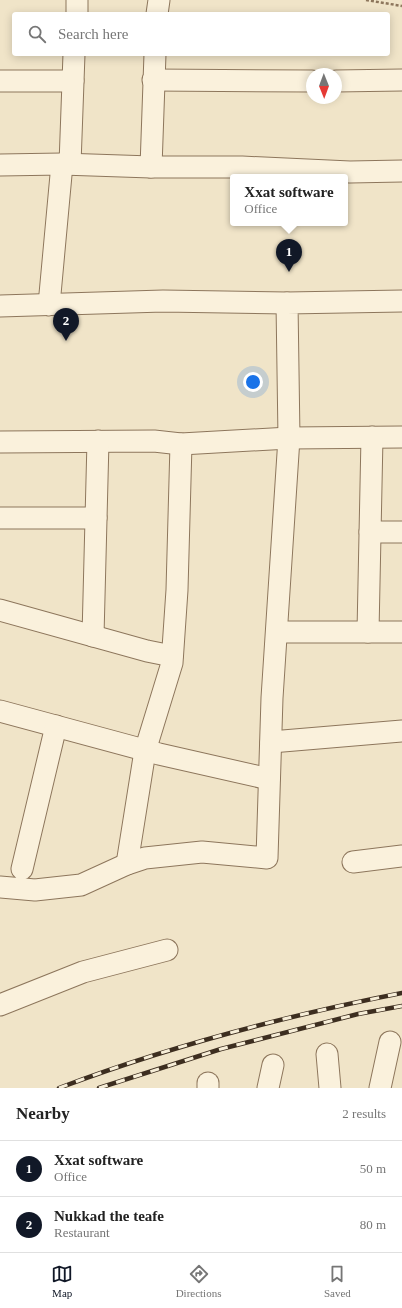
<!DOCTYPE html>
<html lang="en">
<head>
<meta charset="utf-8">
<style>
	body { margin:0; font-family:Georgia,serif; background:#f2f2f2; color:#222 }
	.compass { position:absolute; left:306px; top:68px; width:36px; height:36px; border-radius:50%; background:#fff; box-shadow:0 2px 10px #0003; rotate:179deg }
	.you { position:absolute; left:253px; top:382px; width:14px; height:14px; margin:-10px; border:3px solid #fff; border-radius:50%; background:#1a73e8; box-shadow:0 0 0 6px #1a73e833 }
	.badge { display:grid; place-items:center; width:26px; height:26px; border-radius:50%; background:#111827; color:#fff; font-size:13px; font-weight:700 }
	.pin { position:absolute; translate:-50% -33px; filter:drop-shadow(0 1px 2px #0008) }
	.pin::after { content:''; position:absolute; top:21px; width:14px; height:12px; background:inherit; clip-path:polygon(0 0,100% 0,50% 100%) }
	.popup { position:absolute; left:230px; top:174px; width:118px; height:52px; box-sizing:border-box; display:grid; place-content:center; border-radius:4px; background:#fff; filter:drop-shadow(0 1px 3px #0005); font-size:13px; white-space:nowrap; color:#767676 }
	.popup b { font-size:15px; color:#222 }
	.popup::after { content:''; position:absolute; left:50%; top:100%; margin-left:-8px; border:8px solid transparent; border-top-color:#fff }
	.list { margin:0; padding:0; list-style:none }
	h2 { display:flex; justify-content:space-between; align-items:center; height:52px; margin:0; padding:0 16px; font-size:17px }
	h2 small { font-size:13px; font-weight:400; color:#767676 }
	.list li { display:grid; grid-template-columns:26px 1fr auto; gap:12px; align-items:center; box-sizing:border-box; height:56px; padding:0 16px; border-top:1px solid #e0e0e0 }
	.list b { display:block; font-size:15px; white-space:nowrap }
	.list p { margin:0; font-size:13px; white-space:nowrap; color:#767676 }
	.list em { font-size:13px; font-style:normal; color:#767676 }
	.icon { flex:none; width:22px; height:22px; fill:none; stroke:currentColor; stroke-width:2; stroke-linecap:round; stroke-linejoin:round }
	.map { position:relative; flex:none; width:402px; height:1088px; overflow:hidden }
	.search { position:absolute; background:#fff; box-shadow:0 2px 10px #0003; left:12px; right:12px; top:12px; height:44px; display:flex; align-items:center; gap:10px; box-sizing:border-box; padding:0 14px; border-radius:4px; color:#767676; font-size:15px }
	.sheet { height:164px; background:#fff }
	nav { display:flex; justify-content:space-around; align-items:center; box-sizing:border-box; height:56px; border-top:1px solid #e0e0e0; background:#fff; font-size:11px; color:#767676 }
	nav a { display:grid; justify-items:center; gap:2px }
	nav .on { color:#111827 }
	.map>svg:first-child { display:block }
	.lines { fill:none; stroke-linecap:round; stroke-linejoin:round }
	.minor-casing { stroke:#8d765c; stroke-width:23 }
	.path { stroke:#8d765c; stroke-width:2.5; stroke-dasharray:3 2; stroke-linecap:butt }
	.minor { stroke:#faf1dc; stroke-width:21 }
	.rail-casing { stroke:#3d2e20; stroke-width:4.5 }
	.rail { stroke:#f7eed8; stroke-width:3; stroke-dasharray:9; stroke-linecap:butt }
</style>
</head>
<body>
<div class="map">
<svg width="402" height="1088" viewBox="0 0 402 1088">
	<rect width="100%" height="100%" fill="#f0e4c8"/>
	<g class="lines">
		<defs>
			<g id="minor">
				<path d="M77,14V0"/>
				<path d="M157,14L159,0"/>
				<path d="M153,80L312,81"/>
				<path d="M0,81H73"/>
				<path d="M336,81L402,80"/>
				<path d="M70,164L74,54"/>
				<path d="M0,165L62,164L151,167L155,54"/>
				<path d="M151,167H242L350,172L402,171"/>
				<path d="M49,305L62,164"/>
				<path d="M0,306L163,301L287,303"/>
				<path d="M0,442L154,441L181,444L289,438L402,437"/>
				<path d="M0,518H96"/>
				<path d="M370,532H402"/>
				<path d="M0,610L147,651L172,656"/>
				<path d="M277,632H402"/>
				<path d="M368,632L372,437"/>
				<path d="M93,636L98,441"/>
				<path d="M0,711L159,754L269,779"/>
				<path d="M271,742L402,731"/>
				<path d="M353,862L402,856"/>
				<path d="M127,864L145,751L172,663L177,590L181,444"/>
				<path d="M22,869L56,726"/>
				<path d="M0,887L35,890L81,885L127,864L145,858L202,852L267,858L272,698L289,438L287,303L402,301"/>
				<path d="M0,1005L83,972L167,950"/>
				<path d="M327,1054L330,1088"/>
				<path d="M208,1088V1083"/>
				<path d="M268,1088L273,1065"/>
				<path d="M380,1088L390,1042"/>
			</g>
		</defs>
		<use href="#minor" class="minor-casing"/>
		<path class="path" d="M366,0L402,6"/>
		<use href="#minor" class="minor"/>
		<defs>
			<g id="rail">
				<path d="M59,1088C170,1046 285,1016 402,993"/>
				<path d="M99,1088L221,1049L358,1014L402,1006"/>
			</g>
		</defs>
		<use href="#rail" class="rail-casing"/>
		<use href="#rail" class="rail"/>
	</g>
</svg>
<svg class="compass" viewBox="-18 -18 36 36"><path d="M0-13l5 13h-10z" fill="#e53935"/><path d="M0 13l5-13h-10z" fill="#767676"/></svg>
<div class="you"></div>
<div class="pin badge" style="left:289px;top:272px">1</div>
<div class="popup"><b>Xxat software</b>Office</div>
<div class="pin badge" style="left:66px;top:341px">2</div>
<div class="search"><svg class="icon" aria-label="search" viewBox="0 0 24 24"><circle cx="10" cy="10" r="6"/><path d="M15 15l6 6"/></svg>Search here</div>
</div>
<section class="sheet">
<h2>Nearby<small>2 results</small></h2>
<ul class="list">
<li><span class="badge">1</span><div><b>Xxat software</b><p>Office</p></div><em>50 m</em></li>
<li><span class="badge">2</span><div><b>Nukkad the teafe</b><p>Restaurant</p></div><em>80 m</em></li>
</ul>
</section>
<nav>
<a class="on"><svg class="icon" aria-label="map" viewBox="0 0 24 24"><path d="M3 6l6-2 6 2 6-2v14l-6 2-6-2-6 2zM9 4v14M15 6v14"/></svg>Map</a>
<a><svg class="icon" aria-label="directions" viewBox="0 0 24 24"><path d="M12 3l9 9-9 9-9-9zM9 14v-3h6M13 9l2 2-2 2"/></svg>Directions</a>
<a><svg class="icon" aria-label="saved" viewBox="0 0 24 24"><path d="M7 4h10v16l-5-4-5 4z"/></svg>Saved</a>
</nav>
</body>
</html>
